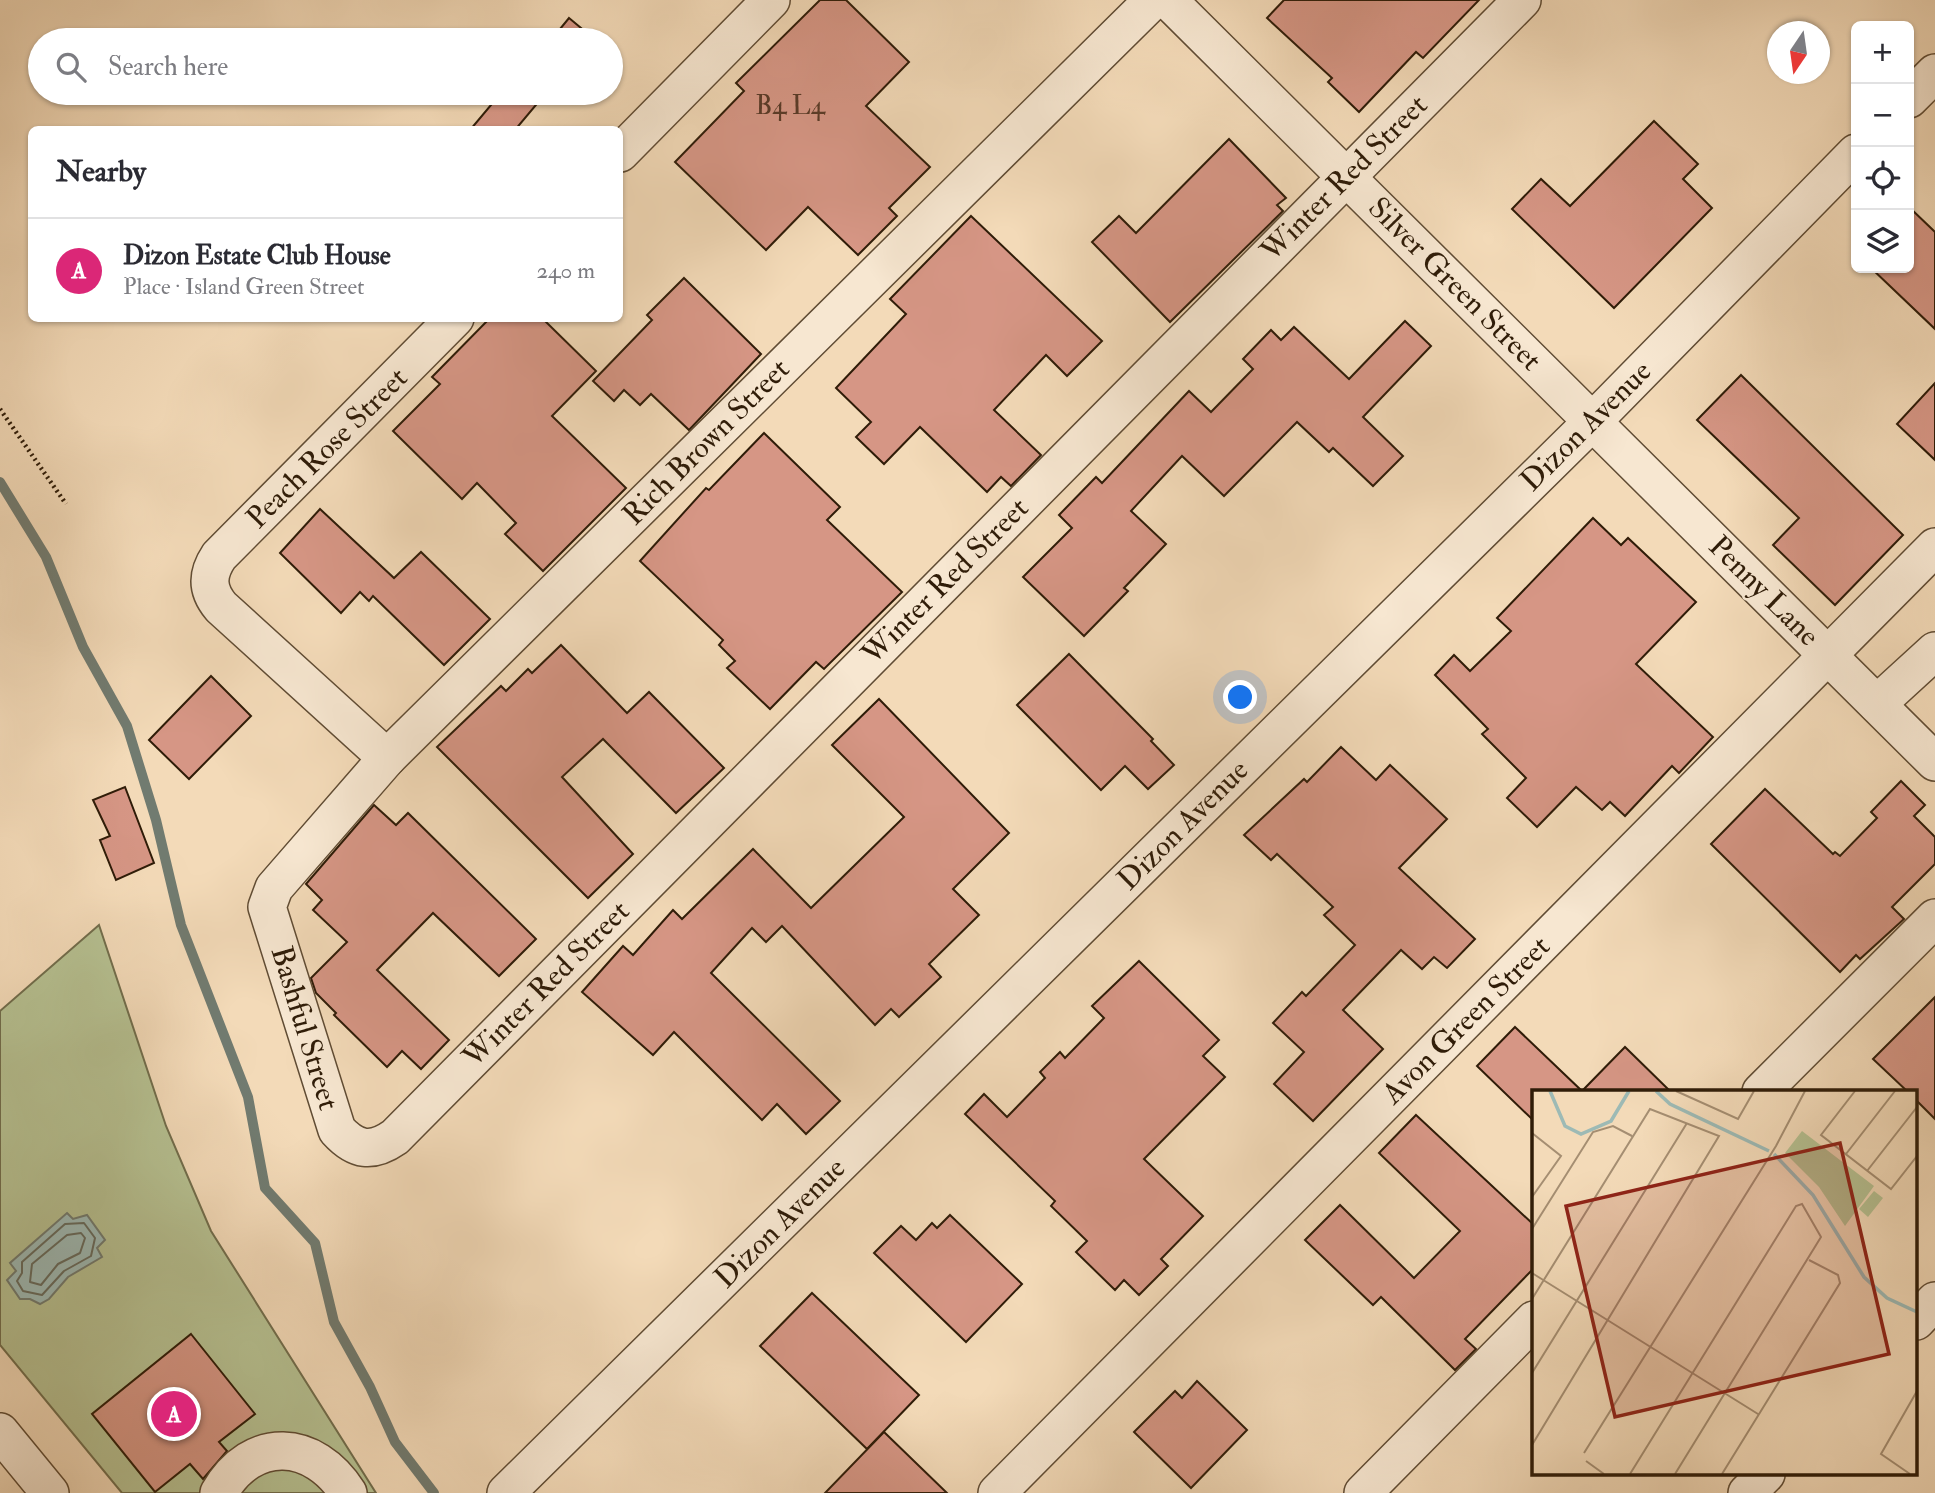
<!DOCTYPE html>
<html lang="en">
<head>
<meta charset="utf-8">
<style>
	body { margin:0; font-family:"IM FELL Double Pica",serif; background:#f2f2f3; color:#2b2b33 }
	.controls { position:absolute; right:21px; top:21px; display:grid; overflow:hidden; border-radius:10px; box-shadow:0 2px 5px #0004 }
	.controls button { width:63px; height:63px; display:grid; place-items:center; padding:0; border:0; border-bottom:2px solid #e1e1e2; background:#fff; color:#2b2b33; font:35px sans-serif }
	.compass { position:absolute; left:1767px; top:21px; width:63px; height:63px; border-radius:50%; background:#fff; box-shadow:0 2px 5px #0004; rotate:193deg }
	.you { position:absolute; left:1241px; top:698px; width:24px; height:24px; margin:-18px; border:5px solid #fff; border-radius:50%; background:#1a73e8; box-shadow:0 0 0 10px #1a73e833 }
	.badge { display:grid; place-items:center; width:46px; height:46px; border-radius:50%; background:#db2777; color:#fff; font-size:23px; font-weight:700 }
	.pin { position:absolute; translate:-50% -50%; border:4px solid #fff; box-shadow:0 2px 7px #0006 }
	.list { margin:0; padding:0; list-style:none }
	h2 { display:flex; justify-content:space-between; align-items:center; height:91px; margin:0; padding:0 28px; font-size:30px }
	h2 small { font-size:23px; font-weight:400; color:#7c7c81 }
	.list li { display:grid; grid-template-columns:46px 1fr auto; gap:21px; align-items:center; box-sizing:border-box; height:105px; padding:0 28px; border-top:2px solid #e1e1e2 }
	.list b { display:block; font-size:26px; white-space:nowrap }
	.list p { margin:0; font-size:23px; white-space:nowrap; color:#7c7c81 }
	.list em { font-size:23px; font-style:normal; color:#7c7c81 }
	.icon { flex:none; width:38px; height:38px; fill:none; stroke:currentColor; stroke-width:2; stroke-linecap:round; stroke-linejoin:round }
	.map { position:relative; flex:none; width:1935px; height:1493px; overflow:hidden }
	.search { position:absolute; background:#fff; box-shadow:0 2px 5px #0004; left:28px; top:28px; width:595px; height:77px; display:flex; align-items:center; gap:18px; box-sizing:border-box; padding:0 24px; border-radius:38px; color:#7c7c81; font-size:26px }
	.panel { position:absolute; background:#fff; box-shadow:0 2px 5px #0004; left:28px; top:126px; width:595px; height:196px; border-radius:10px }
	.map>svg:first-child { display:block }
	.green { fill:#b6c192; stroke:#726e4d; stroke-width:2 }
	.water { fill:#9dbab5; stroke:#717b70; stroke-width:2 }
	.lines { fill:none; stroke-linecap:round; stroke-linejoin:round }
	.shore { stroke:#666b5e; stroke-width:2 }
	.stream { stroke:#717b70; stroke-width:10 }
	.building { fill:#d69685; stroke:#2f1c08; stroke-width:2 }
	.minor-casing { stroke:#604c34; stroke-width:40 }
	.path { stroke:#2f1c08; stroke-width:4.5; stroke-dasharray:2 3.5; stroke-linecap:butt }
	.minor { stroke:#f7e7d1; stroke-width:37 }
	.labels { text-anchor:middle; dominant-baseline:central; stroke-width:5; stroke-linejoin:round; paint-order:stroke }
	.number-label { font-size:26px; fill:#593a27 }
	.street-label { font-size:30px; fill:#2f1c08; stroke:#f7e7d1 }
	.inset-river { fill:none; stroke:#9dbab5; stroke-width:3.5 }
	.inset-road { fill:none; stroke:#a58e72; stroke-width:2 }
	.view { fill:#8f2418; fill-opacity:0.15; stroke:#8f2418; stroke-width:3.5 }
	.inset-edge { fill:none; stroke:#2f1c08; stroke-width:3.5 }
</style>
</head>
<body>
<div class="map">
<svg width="1935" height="1493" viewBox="0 0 1935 1493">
	<rect width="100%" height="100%" fill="#f3dab8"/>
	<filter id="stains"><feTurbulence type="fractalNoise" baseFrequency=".00286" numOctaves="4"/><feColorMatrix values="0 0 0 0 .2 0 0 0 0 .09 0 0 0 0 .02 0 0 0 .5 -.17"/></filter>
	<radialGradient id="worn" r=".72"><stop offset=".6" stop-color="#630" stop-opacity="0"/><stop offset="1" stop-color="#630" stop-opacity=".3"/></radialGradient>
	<path class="green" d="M99,925L166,1126L211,1231L376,1493H122L0,1345V1011Z"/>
	<path class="water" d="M67,1213L73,1219L87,1215L105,1240L97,1248L102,1257L68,1277L49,1299L40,1304L30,1299H20L7,1280L16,1271L10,1263Z"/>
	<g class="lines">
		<g class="shore">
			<path d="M84,1223L95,1238L91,1256L64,1271L42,1295L23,1291L17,1281L22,1273V1262L65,1224Z"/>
			<path d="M81,1233L85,1238L80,1253L58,1264L41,1285L30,1282L32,1264L67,1235Z"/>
		</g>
		<path class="stream" d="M0,482L46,557L83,647L127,726L156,820L181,925L248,1097L265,1188L315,1243L334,1322L370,1387L395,1442L434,1493"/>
	</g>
	<g class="building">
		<path d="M820,0H846L909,62L866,106L930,167L889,208L897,216L858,255L808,207L766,250L675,162L744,91L736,83Z"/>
		<path d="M1284,0H1479L1423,58L1416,52L1359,112L1328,82L1332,78L1267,18Z"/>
		<path d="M569,18L593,38L590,40H551Z"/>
		<path d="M501,93H546L515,130H470Z"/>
		<path d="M1654,121L1698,164L1683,179L1712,208L1614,308L1512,209L1541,179L1570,206Z"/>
		<path d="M1229,139L1286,198L1277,205L1283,211L1170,322L1092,242L1119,216L1136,233Z"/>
		<path d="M1909,207L1935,232V329L1871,268H1909Z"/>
		<path d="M971,216L1102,341L1067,376L1046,355L994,410L1041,455L1011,486L1001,477L987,492L920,427L884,464L856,437L871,422L836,388L906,314L890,299Z"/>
		<path d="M684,278L761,354L689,430L651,394L640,405L624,390L614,401L593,381L652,320L647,315Z"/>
		<path d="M490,318H542L596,371L552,416L626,488L543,571L505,534L516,523L477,483L462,499L393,431L440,384L432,377Z"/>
		<path d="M1405,321L1431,346L1363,417L1403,456L1373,486L1333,448L1329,452L1297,422L1224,496L1182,456L1131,511L1166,544L1124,588L1128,591L1084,636L1023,577L1072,528L1059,515L1096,477L1102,483L1189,391L1211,412L1253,369L1243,359L1271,330L1281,340L1294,327L1349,379Z"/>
		<path d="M1741,375L1903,535L1835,605L1773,545L1799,518L1697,420Z"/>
		<path d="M1935,383V460L1897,424Z"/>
		<path d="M764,433L840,507L827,520L902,592L824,669L816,662L770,709L727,668L735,661L719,645L723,640L640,561L706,488L709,490Z"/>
		<path d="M320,509L394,578L421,552L490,619L444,665L373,596L369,601L360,592L341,613L280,553Z"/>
		<path d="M1593,518L1621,545L1628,538L1696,602L1636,664L1713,737L1679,773L1672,766L1625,816L1610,802L1602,810L1576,787L1537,827L1507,798L1526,778L1482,734L1488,729L1435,675L1454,655L1470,671L1511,631L1497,618Z"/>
		<path d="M561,645L627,713L649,692L724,768L676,813L603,739L562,777L633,854L588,898L437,747L501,686L506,691L528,669L532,673Z"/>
		<path d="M1069,654L1153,739L1151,741L1174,765L1148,789L1125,766L1101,790L1017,705Z"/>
		<path d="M211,676L251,716L189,779L149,740Z"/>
		<path d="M879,699L1009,833L953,889L979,915L929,964L941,977L899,1017L891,1009L875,1025L782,926L766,942L752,928L711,973L840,1101L806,1134L777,1104L762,1120L674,1032L653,1055L582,992L623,946L633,955L673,910L682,919L753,849L811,908L904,817L832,745Z"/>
		<path d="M1341,747L1376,780L1390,765L1447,819L1399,868L1475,939L1447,968L1434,957L1422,969L1401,950L1343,1010L1383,1049L1313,1121L1274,1084L1304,1052L1273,1023L1302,992L1306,996L1355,945L1324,915L1333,907L1277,854L1271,860L1244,835L1304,779L1307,782Z"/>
		<path d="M1901,781L1925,805L1914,816L1935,837V864L1892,907L1904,919L1860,959L1856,955L1840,972L1711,844L1765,789L1833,854L1835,852L1840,856L1877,818L1871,812Z"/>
		<path d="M125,787L154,863L116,880L100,840L110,836L93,800Z"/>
		<path d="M374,805L396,825L408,813L536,939L499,976L433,913L377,970L449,1040L421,1069L402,1051L387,1067L334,1015L336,1013L316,993L311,978L347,942L313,910L322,900L306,884Z"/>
		<path d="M1139,961L1219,1040L1203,1056L1225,1077L1144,1159L1203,1216L1161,1259L1168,1266L1139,1295L1124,1280L1115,1290L1076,1252L1087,1241L1051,1206L1055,1201L965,1114L984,1094L1007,1117L1045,1078L1040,1072L1060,1052L1065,1058L1104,1018L1092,1006Z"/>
		<path d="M1935,997V1119L1916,1100V1092H1908L1873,1059Z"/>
		<path d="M1515,1027L1582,1091L1625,1047L1671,1092H1534V1121L1477,1066Z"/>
		<path d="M1416,1115L1534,1225V1268L1465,1339L1476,1349L1455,1370L1381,1297L1373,1305L1305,1240L1340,1205L1414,1278L1460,1231L1379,1153Z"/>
		<path d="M950,1215L1022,1284L966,1342L874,1253L901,1226L916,1240L932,1223L937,1228Z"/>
		<path d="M812,1293L919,1395L867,1449L760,1346Z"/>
		<path d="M191,1334L255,1414L219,1442L227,1451L203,1479L190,1464L155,1492L92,1414Z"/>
		<path d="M1197,1381L1247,1430L1191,1488L1134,1432L1175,1391L1182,1398Z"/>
		<path d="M884,1432L947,1493H825Z"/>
	</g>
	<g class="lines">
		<defs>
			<g id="minor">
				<path d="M1153,0L387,758L274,888L267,907L337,1130C356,1151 372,1153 395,1137L1522,0"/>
				<path d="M1168,0L1935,762"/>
				<path d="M1909,99L1935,73"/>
				<path d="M620,153L771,0"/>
				<path d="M1877,704L1935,651"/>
				<path d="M387,758L221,607C206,589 207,574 219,556L455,318"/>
				<path d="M1761,1092L1935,918"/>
				<path d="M1916,1321L1935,1301"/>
				<path d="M0,1432L50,1493"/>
				<path d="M219,1493C252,1435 314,1439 348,1493"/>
				<path d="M506,1493L1593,421L1856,153"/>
				<path d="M997,1493L1935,547"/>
				<path d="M1363,1493L1534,1320"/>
				<path d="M1747,1493L1766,1474"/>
			</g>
		</defs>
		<use href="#minor" class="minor-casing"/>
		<path class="path" d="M0,409L66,504"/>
		<use href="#minor" class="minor"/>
	</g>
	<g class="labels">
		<g class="number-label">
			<text x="790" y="106">B4 L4</text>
		</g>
		<g class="street-label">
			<text transform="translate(1344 178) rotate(-45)">Winter Red Street</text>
			<text transform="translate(1455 284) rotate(45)">Silver Green Street</text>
			<text transform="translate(1586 426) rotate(-45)">Dizon Avenue</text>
			<text transform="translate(706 442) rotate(-45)">Rich Brown Street</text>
			<text transform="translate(327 448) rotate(-45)">Peach Rose Street</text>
			<text transform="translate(945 581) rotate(-45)">Winter Red Street</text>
			<text transform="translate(1764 591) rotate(45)">Penny Lane</text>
			<text transform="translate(1183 825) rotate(-45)">Dizon Avenue</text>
			<text transform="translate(546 984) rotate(-45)">Winter Red Street</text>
			<text transform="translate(1466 1020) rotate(-45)">Avon Green Street</text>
			<text transform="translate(305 1028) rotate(73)">Bashful Street</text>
			<text transform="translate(780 1223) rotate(-45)">Dizon Avenue</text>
		</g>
	</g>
	<g transform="translate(1532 1090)">
		<rect width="385" height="385" fill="#f3dab8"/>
		<path d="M270,41L342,96L313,136L287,97L253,63ZM342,101L351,108L336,127L327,119Z" fill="#b6c192"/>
		<path class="inset-river" d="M18,1L33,36L49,44L79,31L97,1M124,1L138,14L237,61M242,64L281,105L332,187L355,208L385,222"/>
		<path class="inset-road" d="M144,1L206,29L222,1M323,1L289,45L359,99L385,66M0,43L29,66L0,107M314,64L363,1M335,81L385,17M0,139L61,42L81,36L100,46M0,183L226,324M0,209L118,19L187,46L0,355M0,283L155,33M52,363L244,56L273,1M54,371L72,384M98,384L264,116L270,114L289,147L143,384M190,384L308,193L306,185L277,170M378,384L349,364L385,301"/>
		<path class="view" d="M308,53L357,264L83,327L34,116Z"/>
		<rect width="385" height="385" class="inset-edge"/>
	</g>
	<rect width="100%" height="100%" filter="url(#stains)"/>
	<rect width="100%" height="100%" fill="url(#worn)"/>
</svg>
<div class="controls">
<button>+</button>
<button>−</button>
<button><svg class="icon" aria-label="locate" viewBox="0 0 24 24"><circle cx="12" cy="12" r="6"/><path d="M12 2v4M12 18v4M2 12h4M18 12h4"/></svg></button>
<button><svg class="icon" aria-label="layers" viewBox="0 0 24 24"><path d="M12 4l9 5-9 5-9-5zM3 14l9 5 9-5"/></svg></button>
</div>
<svg class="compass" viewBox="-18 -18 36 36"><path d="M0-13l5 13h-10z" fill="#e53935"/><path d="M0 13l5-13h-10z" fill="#7c7c81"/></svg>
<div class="you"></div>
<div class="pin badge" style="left:174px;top:1414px">A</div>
<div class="search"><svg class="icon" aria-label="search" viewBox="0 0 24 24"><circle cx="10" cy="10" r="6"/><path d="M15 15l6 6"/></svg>Search here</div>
<section class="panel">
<h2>Nearby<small></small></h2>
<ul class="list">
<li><span class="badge">A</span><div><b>Dizon Estate Club House</b><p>Place · Island Green Street</p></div><em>240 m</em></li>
</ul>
</section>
</div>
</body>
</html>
